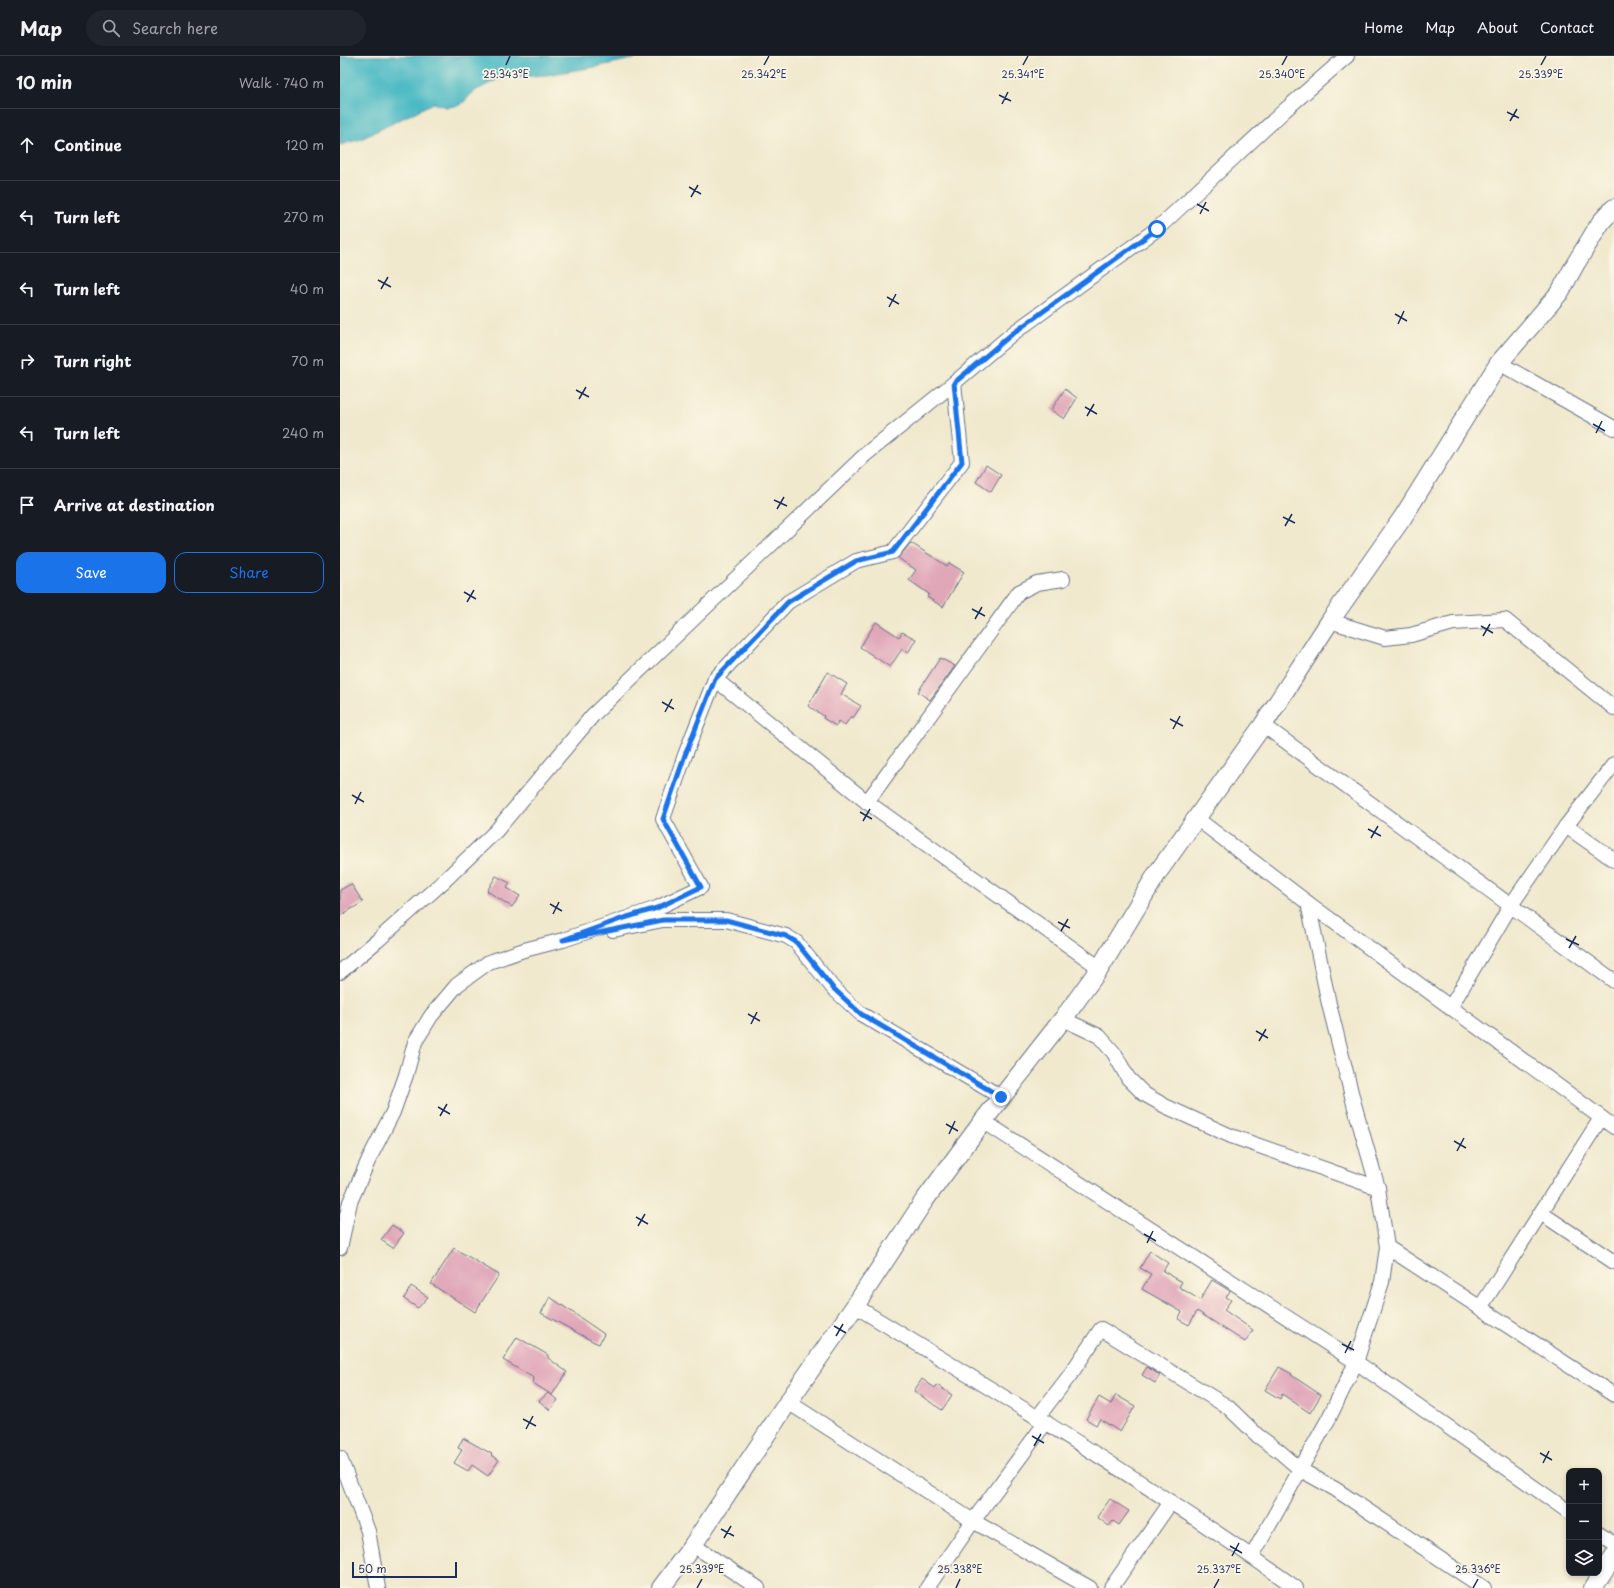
<!DOCTYPE html>
<html lang="en">
<head>
<meta charset="utf-8">
<style>
	body { margin:0; font-family:"Playpen Sans",sans-serif; background:#20242c; color:#f1f3f6 }
	.controls { position:absolute; right:12px; bottom:12px; display:grid; overflow:hidden; border-radius:8px; box-shadow:0 2px 6px #0003 }
	.controls button { width:36px; height:36px; display:grid; place-items:center; padding:0; border:0; border-bottom:1px solid #363941; background:#171b24; color:#f1f3f6; font:20px sans-serif }
	.scale { position:absolute; left:12px; bottom:10px; width:105px; box-sizing:border-box; padding-left:4px; border:2px solid #1b2f5e; border-top:0; font-size:11px; line-height:14px; white-space:nowrap; color:#1b2f5e; -webkit-text-stroke:3px #fcf5e5; paint-order:stroke }
	.stop { position:absolute; width:12px; height:12px; margin:-9px; border:3px solid #1a73e8; border-radius:50%; background:#fff }
	.stop.end { background:#1a73e8; border-color:#fff; box-shadow:0 1px 4px #0008 }
	.list { margin:0; padding:0; list-style:none }
	h2 { display:flex; justify-content:space-between; align-items:center; height:52px; margin:0; padding:0 16px; font-size:17px }
	h2 small { font-size:13px; font-weight:400; color:#9ea1a6 }
	.list li { display:grid; grid-template-columns:26px 1fr auto; gap:12px; align-items:center; box-sizing:border-box; height:72px; padding:0 16px; border-top:1px solid #363941 }
	.list b { display:block; font-size:15px; white-space:nowrap }
	.list em { font-size:13px; font-style:normal; color:#9ea1a6 }
	.actions { display:flex; gap:8px; padding:12px 16px }
	.actions a { flex:1; padding:9px 0; border:1px solid #1a73e8; border-radius:12px; text-align:center; font-size:14px; color:#1a73e8 }
	.actions .main { background:#1a73e8; color:#fff }
	.icon { flex:none; width:22px; height:22px; fill:none; stroke:currentColor; stroke-width:2; stroke-linecap:round; stroke-linejoin:round }
	.map { position:relative; flex:none; width:1274px; height:1532px; overflow:hidden }
	header { display:flex; align-items:center; gap:24px; box-sizing:border-box; height:56px; padding:0 20px; background:#171b24; border-bottom:1px solid #363941 }
	header strong { font-size:19px }
	nav { display:flex; gap:22px; margin-inline-start:auto; font-size:14px }
	.search { width:280px; height:36px; background:#20242c; display:flex; align-items:center; gap:10px; box-sizing:border-box; padding:0 14px; border-radius:22px; color:#9ea1a6; font-size:15px }
	main { display:flex }
	aside { flex:1; background:#171b24 }
	.map>svg:first-child { display:block }
	.water { fill:#4cbac4; stroke:#347491 }
	.building { fill:#e0a7b9 }
	.lines { fill:none; stroke-linecap:round; stroke-linejoin:round }
	.minor-casing { stroke:#667085; stroke-width:16 }
	.tertiary-casing { stroke:#667085; stroke-width:20 }
	.minor { stroke:#fff; stroke-width:14 }
	.tertiary { stroke:#fff; stroke-width:18 }
	.route { stroke:#1a73e8; stroke-width:5 }
	.ticks { fill:none; stroke:#1b2f5e; stroke-width:1.5 }
	.ticks-label { font-size:10px; text-anchor:middle; fill:#1b2f5e; stroke:#fcf5e5; stroke-width:3.5; stroke-linejoin:round; paint-order:stroke }
</style>
</head>
<body>
<header>
<strong>Map</strong>
<div class="search"><svg class="icon" aria-label="search" viewBox="0 0 24 24"><circle cx="10" cy="10" r="6"/><path d="M15 15l6 6"/></svg>Search here</div>
<nav><a>Home</a><a>Map</a><a>About</a><a>Contact</a></nav>
</header>
<main>
<aside>
<h2>10 min<small>Walk · 740 m</small></h2>
<ul class="list">
<li><svg class="icon" aria-label="ahead" viewBox="0 0 24 24"><path d="M12 20V5M6 11l6-6 6 6"/></svg><div><b>Continue</b></div><em>120 m</em></li>
<li><svg class="icon" aria-label="left" viewBox="0 0 24 24"><path d="M17 20v-9H6M10 6l-5 5 5 5"/></svg><div><b>Turn left</b></div><em>270 m</em></li>
<li><svg class="icon" aria-label="left" viewBox="0 0 24 24"><path d="M17 20v-9H6M10 6l-5 5 5 5"/></svg><div><b>Turn left</b></div><em>40 m</em></li>
<li><svg class="icon" aria-label="right" viewBox="0 0 24 24"><path d="M7 20v-9h11M14 6l5 5-5 5"/></svg><div><b>Turn right</b></div><em>70 m</em></li>
<li><svg class="icon" aria-label="left" viewBox="0 0 24 24"><path d="M17 20v-9H6M10 6l-5 5 5 5"/></svg><div><b>Turn left</b></div><em>240 m</em></li>
<li><svg class="icon" aria-label="arrive" viewBox="0 0 24 24"><path d="M6 21V4h12l-3 4 3 4H6"/></svg><div><b>Arrive at destination</b></div></li>
</ul>
<div class="actions"><a class="main">Save</a><a>Share</a></div>
</aside>
<div class="map">
<svg width="1274" height="1532" viewBox="0 0 1274 1532">
	<rect width="100%" height="100%" fill="#fcf5e5"/>
	<filter id="ink" filterUnits="userSpaceOnUse"><feTurbulence type="fractalNoise" baseFrequency=".025" numOctaves="2"/><feDisplacementMap in="SourceGraphic" scale="8" xChannelSelector="R" yChannelSelector="G"/><feConvolveMatrix kernelMatrix="1 2 1 2 8 2 1 2 1" color-interpolation-filters="sRGB"/></filter>
	<filter id="wash" filterUnits="userSpaceOnUse"><feTurbulence type="fractalNoise" baseFrequency=".012" numOctaves="4" result="noise"/><feDisplacementMap in="SourceGraphic" scale="16" xChannelSelector="R" yChannelSelector="G"/><feGaussianBlur stdDeviation="0.9" result="paint"/><feColorMatrix in="noise" values="0 0 0 0 0 0 0 0 0 0 0 0 0 0 0 0 0 1.4 0 .05"/><feComposite in="paint" operator="in"/></filter>
	<g filter="url(#wash)">
		<rect width="100%" height="100%" fill="#f0e9cd"/>
		<path class="water" d="M0,0H306L255,11L206,19L160,22L133,36L121,49L107,51L93,47L21,83L0,89Z"/>
		<g id="blocks">
			<g class="building">
				<path d="M725,333L737,342L724,363L711,354Z"/>
				<path d="M646,409L661,419L651,436L636,426Z"/>
				<path d="M571,487L607,510L609,507L624,516L603,551L587,541L589,538L569,524L576,514L558,502Z"/>
				<path d="M536,566L559,581L562,576L576,583L568,597L562,593L550,611L520,591Z"/>
				<path d="M600,602L615,610L590,644L578,636Z"/>
				<path d="M488,616L507,628L501,638L521,650L513,662L511,660L505,669L498,665L496,670L483,662L484,660L468,650Z"/>
				<path d="M156,820L170,827L167,832L180,840L172,851L147,835Z"/>
				<path d="M11,828L23,846L0,860V834Z"/>
				<path d="M52,1169L64,1177L53,1192L41,1184Z"/>
				<path d="M114,1192L159,1219L135,1256L91,1228Z"/>
				<path d="M810,1195L828,1207L823,1215L842,1226L839,1231L860,1244L872,1224L890,1235L886,1241L891,1244L884,1254L913,1274L905,1286L857,1255L849,1269L838,1263L842,1256L802,1233L811,1218L800,1212Z"/>
				<path d="M71,1230L88,1241L78,1252L64,1243Z"/>
				<path d="M210,1241L264,1278L259,1288L254,1286L201,1257Z"/>
				<path d="M177,1281L208,1299V1302L227,1316L212,1339L193,1327L194,1322L163,1304Z"/>
				<path d="M807,1311L820,1319L815,1327L802,1319Z"/>
				<path d="M939,1311L952,1318L951,1319L981,1339L970,1357L942,1338L940,1343L925,1334Z"/>
				<path d="M582,1323L595,1332L597,1329L612,1339L602,1354L574,1335Z"/>
				<path d="M208,1337L218,1344L210,1354L199,1345Z"/>
				<path d="M776,1339L795,1350L780,1376L760,1363L756,1369L746,1363L759,1341L771,1348Z"/>
				<path d="M123,1382L152,1398L151,1399L159,1404L148,1420L132,1409L128,1415L114,1407L122,1394L118,1392Z"/>
				<path d="M770,1443L789,1455L779,1469L773,1465L769,1470L757,1461Z"/>
			</g>
		</g>
	</g>
	<g filter="url(#ink)">
		<use href="#blocks" fill-opacity="0" stroke="#667085" stroke-width="1"/>
		<g class="lines">
			<defs>
				<g id="minor">
					<path d="M1159,307L1274,372"/>
					<path d="M990,565L1045,582L1071,579L1113,567L1165,564L1274,652"/>
					<path d="M375,623L527,746L760,912"/>
					<path d="M923,669L1274,925"/>
					<path d="M527,746L679,536L697,527L723,523"/>
					<path d="M856,762L968,847L1274,1071"/>
					<path d="M1226,770L1274,804"/>
					<path d="M273,874L323,864H386L446,880L456,886L493,932L521,958L661,1041"/>
					<path d="M0,916L37,885L104,825L156,775L253,659L526,398L614,327L672,278L817,173L945,54L1007,0"/>
					<path d="M1110,952L1171,849L1226,770L1274,708"/>
					<path d="M723,963L759,980L774,997L788,1022L804,1038L825,1050L891,1080L1038,1132"/>
					<path d="M643,1065L1016,1306L1229,1456"/>
					<path d="M1201,1157L1274,1206"/>
					<path d="M1047,1191L1274,1339"/>
					<path d="M0,1192L10,1146L29,1103L53,1056L66,1019L75,986L91,960L117,929L149,906L184,894L223,884L317,852L361,831L323,763L345,699L375,623L448,546L516,505L553,496L622,406L614,327"/>
					<path d="M515,1250C664,1341 814,1430 956,1532"/>
					<path d="M1140,1252L1261,1062"/>
					<path d="M448,1346L633,1465L750,1532"/>
					<path d="M697,1362L730,1319L761,1273L888,1351L918,1380L939,1395L961,1414L995,1433L1144,1532"/>
					<path d="M0,1402L28,1475L38,1532"/>
					<path d="M1259,1478L1274,1488"/>
					<path d="M353,1489L418,1532"/>
					<path d="M912,1500L989,1362L1016,1306L1042,1226L1047,1191L1038,1132L1014,1048L989,948L968,847"/>
					<path d="M587,1532L633,1465L706,1366"/>
					<path d="M771,1532L831,1446"/>
				</g>
				<g id="tertiary">
					<path d="M321,1532L353,1489L448,1346L515,1250L584,1145L643,1065L723,963L760,912L818,816L923,669L990,565L1063,461L1159,307L1220,236L1236,207L1261,166L1274,152"/>
					<path d="M1253,1532L1274,1500"/>
				</g>
			</defs>
			<use href="#minor" class="minor-casing"/>
			<use href="#tertiary" class="tertiary-casing"/>
			<use href="#minor" class="minor"/>
			<use href="#tertiary" class="tertiary"/>
		</g>
	</g>
	<g class="lines" filter="url(#ink)">
		<path class="route" d="M661,1041L521,958L493,932L456,886L446,880L386,864H323L223,884L281,863L317,852L361,831L323,763L345,699L375,623L448,546L516,505L553,496L622,406L614,327L672,278L817,173"/>
	</g>
	<path class="ticks" d="M166,9L170,0M424,9L429,0M683,9L688,0M942,9L947,0M1201,9L1206,0M659,39L671,45M662,48L668,36M1167,56L1179,62M1170,65L1177,53M349,131L361,138M351,141L358,129M857,148L869,155M860,158L866,146M38,224L51,231M41,233L48,221M547,241L559,248M549,251L556,238M1055,258L1067,265M1058,268L1064,255M236,334L249,341M239,343L246,331M745,351L757,358M747,360L754,348M1253,368L1265,375M1256,377L1262,365M434,444L447,450M437,453L444,441M943,461L955,467M945,470L952,458M124,536L136,543M127,546L134,534M632,553L645,560M635,563L642,551M1141,570L1153,577M1143,580L1150,568M322,646L334,653M325,656L332,643M830,663L843,670M833,673L840,660M12,739L24,746M15,748L21,736M520,756L532,763M523,765L530,753M1028,773L1041,780M1031,782L1038,770M210,848L222,855M213,858L219,846M718,866L730,872M721,875L728,863M1226,883L1239,889M1229,892L1236,880M408,958L420,965M411,968L417,956M916,975L928,982M919,985L926,973M98,1051L110,1058M100,1060L107,1048M606,1068L618,1075M609,1078L615,1065M1114,1085L1126,1092M1117,1095L1124,1082M296,1161L308,1168M298,1170L305,1158M804,1178L816,1185M807,1187L813,1175M494,1270L506,1277M496,1280L503,1268M1002,1288L1014,1294M1005,1297L1011,1285M183,1363L196,1370M186,1373L193,1360M692,1380L704,1387M694,1390L701,1378M1200,1397L1212,1404M1203,1407L1209,1395M381,1473L394,1480M384,1482L391,1470M890,1490L902,1497M892,1500L899,1487M357,1532L362,1523M616,1532L620,1523M874,1532L879,1523M1133,1532L1138,1523"/>
	<g class="ticks-label">
		<text x="166" y="22">25.343°E</text>
		<text x="424" y="22">25.342°E</text>
		<text x="683" y="22">25.341°E</text>
		<text x="942" y="22">25.340°E</text>
		<text x="1201" y="22">25.339°E</text>
		<text x="362" y="1517">25.339°E</text>
		<text x="620" y="1517">25.338°E</text>
		<text x="879" y="1517">25.337°E</text>
		<text x="1138" y="1517">25.336°E</text>
	</g>
</svg>
<div class="controls">
<button>+</button>
<button>−</button>
<button><svg class="icon" aria-label="layers" viewBox="0 0 24 24"><path d="M12 4l9 5-9 5-9-5zM3 14l9 5 9-5"/></svg></button>
</div>
<div class="scale">50 m</div>
<div class="stop" style="left:817px;top:173px"></div>
<div class="stop end" style="left:661px;top:1041px"></div>
</div>
</main>
</body>
</html>
